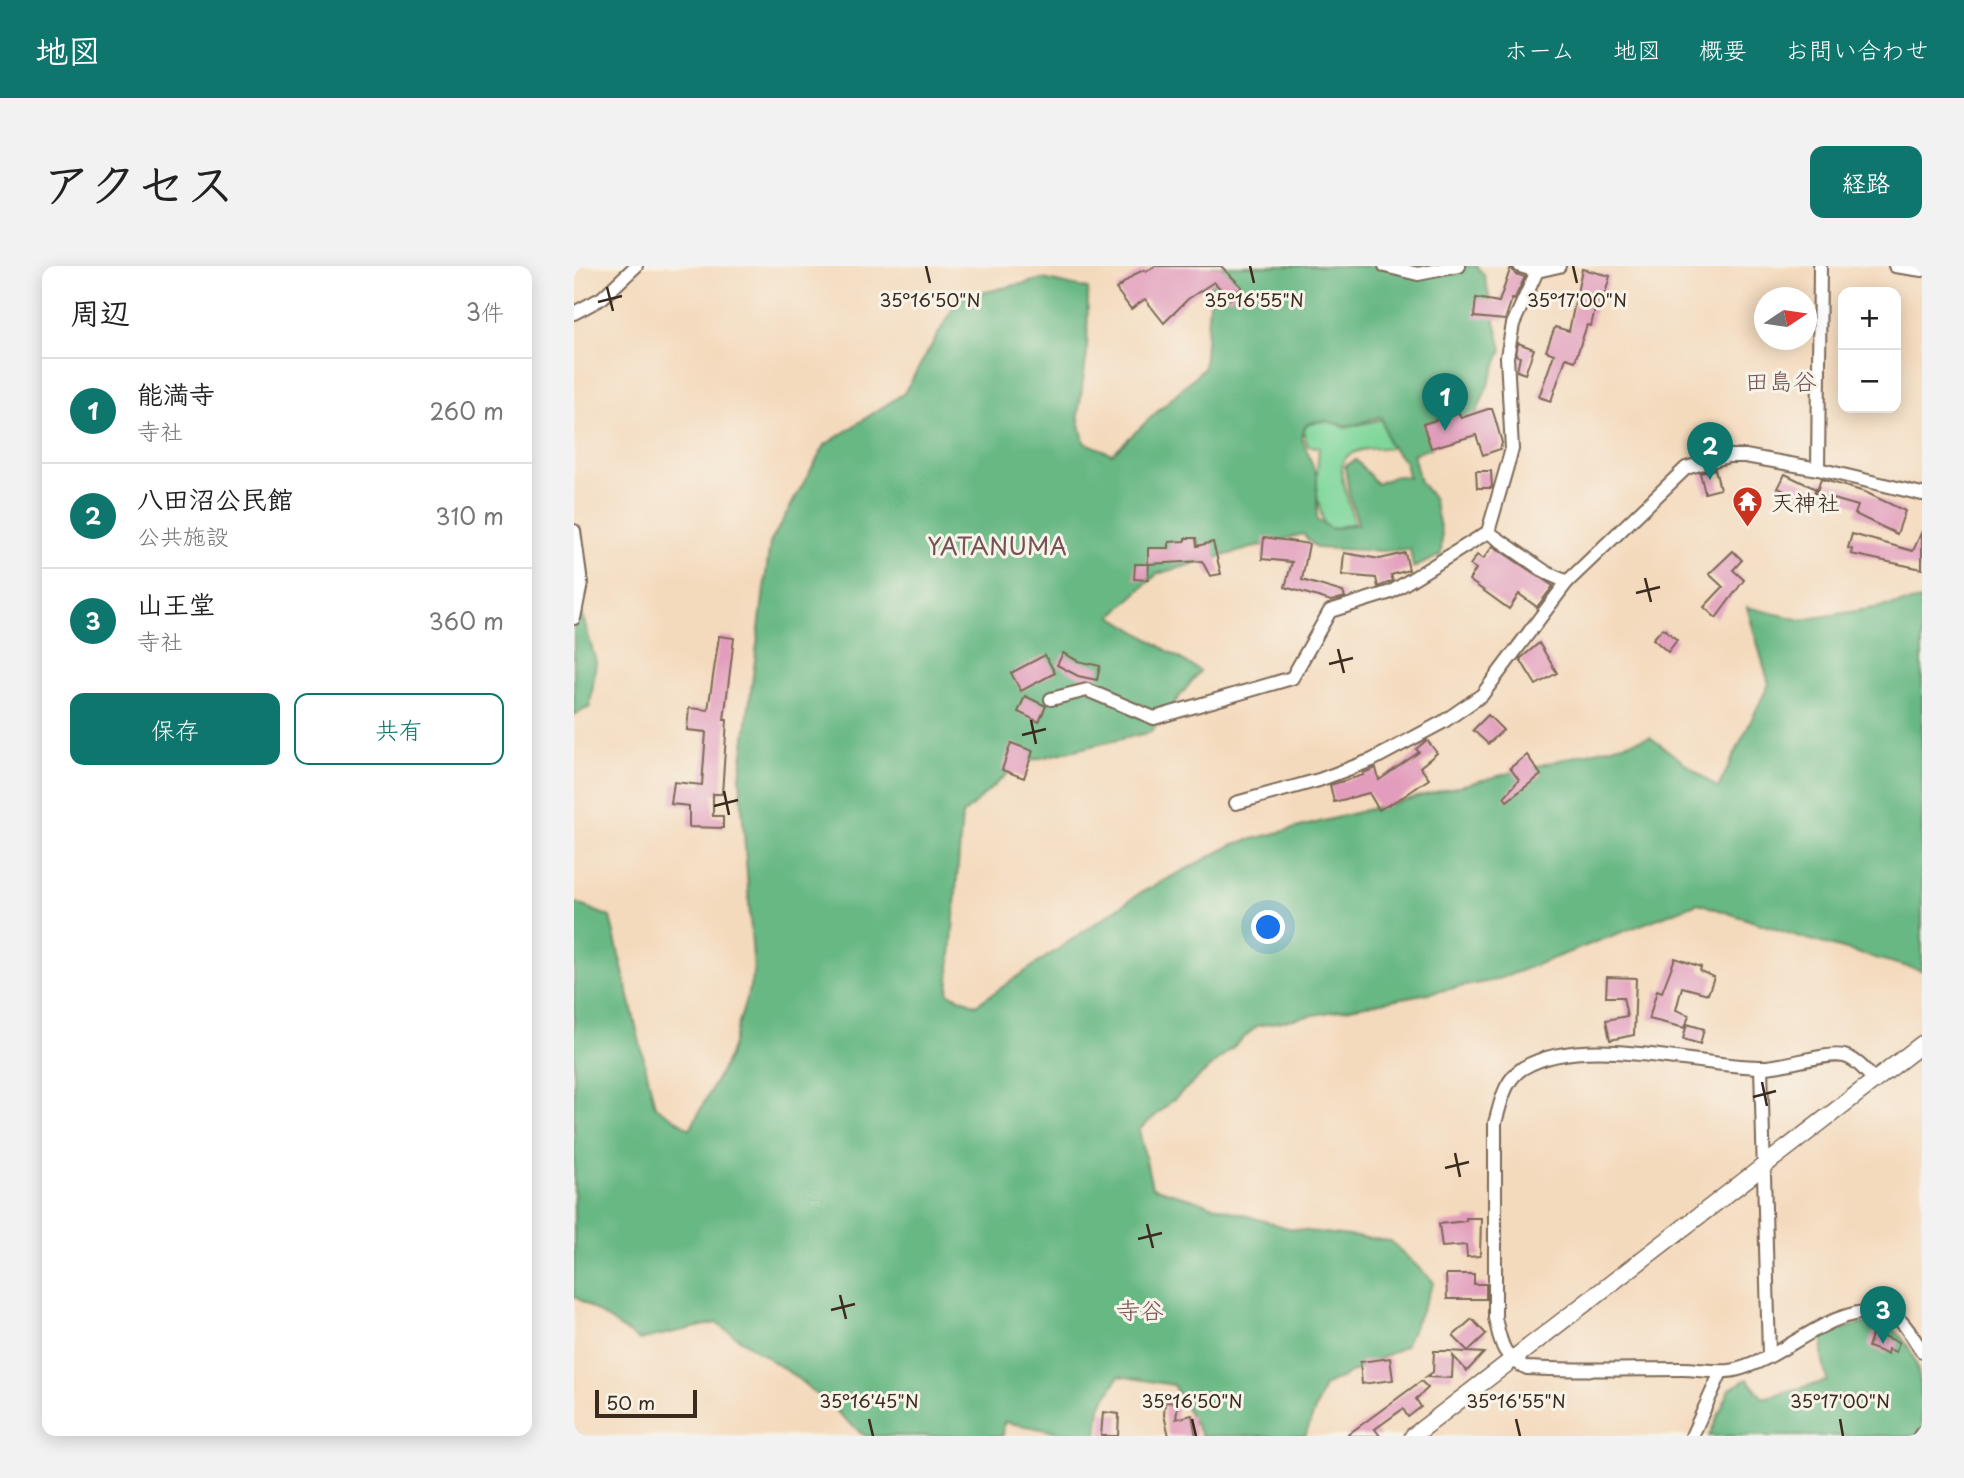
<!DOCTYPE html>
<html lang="ja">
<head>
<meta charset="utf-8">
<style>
	body { margin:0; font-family:"Playpen Sans","Klee One",sans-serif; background:#f2f2f2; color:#222 }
	.controls { position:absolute; right:21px; top:21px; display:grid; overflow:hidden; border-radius:14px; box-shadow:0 4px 18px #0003 }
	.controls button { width:63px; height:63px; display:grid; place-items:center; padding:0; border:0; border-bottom:2px solid #e0e0e0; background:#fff; color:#222; font:35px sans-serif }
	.compass { position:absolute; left:1180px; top:21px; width:63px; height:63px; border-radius:50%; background:#fff; box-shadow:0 4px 18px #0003; rotate:77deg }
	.scale { position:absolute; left:21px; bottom:18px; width:102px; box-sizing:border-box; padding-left:7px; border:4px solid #3b2a1e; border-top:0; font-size:19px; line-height:24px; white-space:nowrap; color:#3b2a1e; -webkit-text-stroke:5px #f7f3e8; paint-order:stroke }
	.you { position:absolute; left:695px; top:662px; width:24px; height:24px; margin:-18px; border:5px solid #fff; border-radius:50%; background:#1a73e8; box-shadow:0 0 0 10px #1a73e833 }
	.badge { display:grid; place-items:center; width:46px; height:46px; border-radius:50%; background:#0f766e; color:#fff; font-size:23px; font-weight:700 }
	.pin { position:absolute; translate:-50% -58px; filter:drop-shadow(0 2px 4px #0008) }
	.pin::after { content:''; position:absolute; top:37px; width:24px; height:21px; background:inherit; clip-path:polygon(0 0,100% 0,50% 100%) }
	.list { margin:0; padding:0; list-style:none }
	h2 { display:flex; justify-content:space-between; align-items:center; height:91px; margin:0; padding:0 28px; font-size:30px }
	h2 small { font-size:23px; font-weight:400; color:#767676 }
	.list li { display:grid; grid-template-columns:46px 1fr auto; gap:21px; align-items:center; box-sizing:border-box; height:105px; padding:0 28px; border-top:2px solid #e0e0e0 }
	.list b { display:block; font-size:26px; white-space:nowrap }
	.list p { margin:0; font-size:23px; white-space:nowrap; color:#767676 }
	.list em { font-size:23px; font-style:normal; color:#767676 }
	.actions { display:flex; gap:14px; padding:21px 28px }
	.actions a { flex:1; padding:16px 0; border:2px solid #0f766e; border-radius:14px; text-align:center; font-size:24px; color:#0f766e }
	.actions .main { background:#0f766e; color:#fff }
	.map { position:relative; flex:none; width:1348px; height:1170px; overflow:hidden; border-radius:14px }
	header { display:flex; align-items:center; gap:42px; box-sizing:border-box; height:98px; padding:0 35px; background:#0f766e; color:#fff }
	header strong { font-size:33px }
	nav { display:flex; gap:38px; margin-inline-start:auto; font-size:24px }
	.intro { display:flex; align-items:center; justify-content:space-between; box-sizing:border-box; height:168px; padding:0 42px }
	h1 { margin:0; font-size:49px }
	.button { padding:18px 32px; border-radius:14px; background:#0f766e; color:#fff; font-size:24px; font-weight:700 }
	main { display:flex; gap:42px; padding:0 42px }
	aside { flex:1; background:#fff; border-radius:14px; box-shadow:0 4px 18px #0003 }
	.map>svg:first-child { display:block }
	.green { fill:#7fd79b; stroke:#5d805c; stroke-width:2 }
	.forest { fill:#67b883; stroke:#517150; stroke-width:2; fill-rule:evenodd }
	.building { fill:#e29dbc }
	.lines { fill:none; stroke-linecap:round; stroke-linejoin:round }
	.minor-casing { stroke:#7c6856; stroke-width:16 }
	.tertiary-casing { stroke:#7c6856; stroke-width:19 }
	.minor { stroke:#fff; stroke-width:12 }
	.tertiary { stroke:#fff; stroke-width:16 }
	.ticks { fill:none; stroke:#3b2a1e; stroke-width:2.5 }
	.labels { text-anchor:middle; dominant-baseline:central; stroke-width:6; stroke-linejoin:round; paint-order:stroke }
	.poi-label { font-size:23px; fill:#3b2a1e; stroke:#f7f3e8; text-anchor:start }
	.neighbourhood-label { font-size:24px; fill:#755255; stroke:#f7f3e8 }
	.ticks-label { font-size:18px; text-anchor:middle; fill:#3b2a1e; stroke:#f7f3e8; stroke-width:6; stroke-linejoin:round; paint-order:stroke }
</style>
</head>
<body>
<header>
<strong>地図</strong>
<nav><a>ホーム</a><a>地図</a><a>概要</a><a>お問い合わせ</a></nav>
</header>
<div class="intro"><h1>アクセス</h1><a class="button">経路</a></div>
<main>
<aside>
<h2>周辺<small>3件</small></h2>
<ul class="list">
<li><span class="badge">1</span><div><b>能満寺</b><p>寺社</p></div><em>260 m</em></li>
<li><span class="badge">2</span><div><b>八田沼公民館</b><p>公共施設</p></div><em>310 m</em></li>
<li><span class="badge">3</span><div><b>山王堂</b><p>寺社</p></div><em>360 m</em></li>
</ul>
<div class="actions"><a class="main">保存</a><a>共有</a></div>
</aside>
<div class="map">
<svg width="1348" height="1170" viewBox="0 0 1348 1170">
	<rect width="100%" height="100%" fill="#f7f3e8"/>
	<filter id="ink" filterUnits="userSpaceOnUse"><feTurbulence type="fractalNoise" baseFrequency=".0143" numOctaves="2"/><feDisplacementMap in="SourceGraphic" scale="14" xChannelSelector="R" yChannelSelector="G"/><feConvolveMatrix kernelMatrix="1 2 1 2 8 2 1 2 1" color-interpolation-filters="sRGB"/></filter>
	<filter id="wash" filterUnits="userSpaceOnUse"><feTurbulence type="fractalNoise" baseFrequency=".00686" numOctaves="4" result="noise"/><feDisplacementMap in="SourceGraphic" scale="28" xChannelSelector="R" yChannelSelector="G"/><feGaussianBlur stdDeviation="1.57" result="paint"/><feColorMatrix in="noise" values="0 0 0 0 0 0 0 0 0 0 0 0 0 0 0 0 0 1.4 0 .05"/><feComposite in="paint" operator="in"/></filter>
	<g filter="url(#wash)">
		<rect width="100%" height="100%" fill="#f4dabd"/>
		<path class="green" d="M814,152L816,182C748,180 768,208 780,257L757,263L750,260L742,225L745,181L734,180L729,165L732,159L756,153L771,162Z"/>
		<g class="forest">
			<path d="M638,0H902L910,9L928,84L893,171L885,147L850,158L857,182L839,188L846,216L859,232L868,269L867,289L839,302L836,283L810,285L742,282L729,268L583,308L538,350L626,405L577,466L445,497L388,549L374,727L402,739L566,627L660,578L1076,471L1144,522L1195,418L1173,341L1228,354L1348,334V705L1226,671L1124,637L922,714L683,760L565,864L578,921L717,963L816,975L860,1016L831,1080L750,1120L731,1170H628L599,1119L545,1110L526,1141L523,1170H505L430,1156L429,1170H291L222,1111L142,1057L65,1074L0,1030V636L36,651L81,840L116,863L155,790L180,707L166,511L196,277L251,179L330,127L385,32L469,13L514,23L513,87L504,149L510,176L538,188L630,102ZM807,151L814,177L831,196L834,211L821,210L803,218L782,194L771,200L775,228L784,258L757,263L743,254V210L727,170L732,159C758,148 760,163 780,159C790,157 797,152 807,151Z"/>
			<path d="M0,344L8,348L22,396L16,441L0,449Z"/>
			<path d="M1305,1053C1348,1078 1348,1116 1348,1165L1344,1170H1135L1156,1123L1173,1113L1189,1132L1253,1115L1248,1091L1250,1068Z"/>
		</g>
		<g id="blocks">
			<g class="building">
				<path d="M581,0H647L668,21L656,33L640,16L614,33L590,57L571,33L557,43L542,23L561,8L570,4L572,6Z"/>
				<path d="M937,1L941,8L951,11L940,34L938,33L931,54L900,51L902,32L925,36Z"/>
				<path d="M1008,3L1036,10L1031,28L1025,26L1017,60L1013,59L1001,95L992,92L977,135L965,131L980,88L972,85L981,61L995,65Z"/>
				<path d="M944,77L960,83L951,108L943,105L946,91L942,89Z"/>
				<path d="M914,143H918L921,152L928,177L926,183L909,189L902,169L857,182L849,158L885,147L887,152Z"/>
				<path d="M1141,203L1146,223L1131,227L1126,207Z"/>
				<path d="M902,205H917L918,222H903Z"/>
				<path d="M1211,208L1242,223L1236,237L1204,222Z"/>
				<path d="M1247,213L1291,226L1331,245L1323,268L1281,248L1284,240L1242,228Z"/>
				<path d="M1348,265V303L1277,288L1278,283L1274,282L1278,268L1339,285Z"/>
				<path d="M690,271L735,278L728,314L769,326L771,331L757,335L711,321L718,296L688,293Z"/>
				<path d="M611,272H622L623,280L639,276L647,308L636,310L628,295L575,298L574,314L560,313L561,298H574V282H595V276L611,275Z"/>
				<path d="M919,280L979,320L963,341L945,328L935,343L895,314L902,303L896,299L903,289L909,293Z"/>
				<path d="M1159,285L1168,294L1159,304L1170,314L1142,352L1130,341L1149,321L1135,308Z"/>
				<path d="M770,287L806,293L831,287L835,304L817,309L819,315L804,321L802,312L768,309Z"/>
				<path d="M1089,362L1103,374L1094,386L1079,373Z"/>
				<path d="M145,370L160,372L150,454H153L148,528H139V550H149V562L115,561V540L97,538L100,516L128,519L132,466L113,464L115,442L134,444Z"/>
				<path d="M965,377L983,407L962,419L946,393Z"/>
				<path d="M489,387L504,395L526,400L523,414L504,410L483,399Z"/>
				<path d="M471,389L481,407L447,425L437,407Z"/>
				<path d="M451,430L472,440L465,456L444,446Z"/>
				<path d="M914,449L929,464L914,478L899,464Z"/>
				<path d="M853,474L863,487L846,501L855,513L829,531L805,544L795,527L760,536L756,519L790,509L789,507L802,502L805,514L845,486L842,483Z"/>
				<path d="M437,477L459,485L450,512L428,504Z"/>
				<path d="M953,489L967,509L933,535L930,531L945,514L936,502Z"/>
				<path d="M1101,692L1127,701L1126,705L1140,711L1134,728L1108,721L1102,744L1115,749L1111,762L1075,753L1083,724L1088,726Z"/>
				<path d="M1033,711L1062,712L1060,769L1036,774L1032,754L1053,750L1049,731H1032Z"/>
				<path d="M1113,758L1130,763L1126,778L1109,773Z"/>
				<path d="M892,952H907L906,990L893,991L892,979L868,981L865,958L892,955Z"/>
				<path d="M872,1008H900V1018H912V1033H873Z"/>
				<path d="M898,1053L912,1068L894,1085L879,1070Z"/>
				<path d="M1299,1066L1325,1076L1322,1086L1314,1083L1313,1088L1294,1081Z"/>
				<path d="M860,1085H874L910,1087L893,1105L879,1090L878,1112L852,1111L859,1106Z"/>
				<path d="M816,1092L819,1114L788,1118L786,1096Z"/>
				<path d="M847,1115L854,1122L842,1133L847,1141L834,1151L829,1143L801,1163L806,1170H772Z"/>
				<path d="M591,1136L604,1137L602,1153L618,1149L622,1170H595L590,1149Z"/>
				<path d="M529,1146L545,1148L544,1170H527Z"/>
			</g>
		</g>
	</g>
	<g filter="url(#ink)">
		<use href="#blocks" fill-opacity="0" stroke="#7c6856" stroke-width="2"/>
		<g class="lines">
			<defs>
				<g id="minor">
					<path d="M811,0L844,8L885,0"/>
					<path d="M946,0L963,5L985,0"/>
					<path d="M1321,0L1348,4"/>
					<path d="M0,47L28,32L62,0"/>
					<path d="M1244,203L1246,0"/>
					<path d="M0,265L7,317L0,352"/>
					<path d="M914,266L973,307L993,316"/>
					<path d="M477,433L513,424L580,452L718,412L756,345L817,326L914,266L938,183L933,91L939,58L963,5"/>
					<path d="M662,537L745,514L798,494L869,456L908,429L993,316L1112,202L1154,190H1171L1244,203L1348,228"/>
					<path d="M1187,801L1195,1088"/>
					<path d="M1299,813C1291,804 1282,793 1270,790C1250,786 1209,802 1186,801C1118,800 1009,766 949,802C930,814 927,837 921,857V1052C927,1077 928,1091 953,1102C1004,1105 1056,1103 1108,1103C1126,1103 1143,1108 1161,1104C1212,1092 1251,1042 1308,1045C1326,1046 1339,1072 1348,1085"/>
					<path d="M1118,1170L1147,1106"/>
					<path d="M1346,1170L1348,1167"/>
				</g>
				<path id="tertiary" d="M839,1170L1348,778"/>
			</defs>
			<use href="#minor" class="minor-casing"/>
			<use href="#tertiary" class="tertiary-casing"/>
			<use href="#minor" class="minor"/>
			<use href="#tertiary" class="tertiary"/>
		</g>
	</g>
	<path class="ticks" d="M352,0L356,17M676,0L680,17M999,0L1003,17M33,21L39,45M24,36L48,30M1071,312L1077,336M1062,327L1086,321M764,383L770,407M755,398L779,392M457,454L462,478M448,469L472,463M150,525L155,549M140,540L164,534M1188,816L1193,840M1179,831L1202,825M881,887L886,911M871,902L895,896M573,958L579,982M564,973L588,967M266,1029L272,1053M257,1044L281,1038M295,1153L299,1170M618,1153L622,1170M942,1153L946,1170M1266,1153L1269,1170"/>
	<defs>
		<symbol id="temple-pin" viewBox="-11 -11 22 30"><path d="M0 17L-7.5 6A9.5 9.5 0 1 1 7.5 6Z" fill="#c8321e" stroke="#f7f3e8"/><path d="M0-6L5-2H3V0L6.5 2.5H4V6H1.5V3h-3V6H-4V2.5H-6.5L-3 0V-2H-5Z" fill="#fff"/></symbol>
	</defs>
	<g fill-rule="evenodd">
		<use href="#temple-pin" x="1156" y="218" width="35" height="47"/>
	</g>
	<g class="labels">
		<g class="poi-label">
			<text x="1197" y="235">天神社</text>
		</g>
		<g class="neighbourhood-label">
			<text x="1207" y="114">田島谷</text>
			<text x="423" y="279">YATANUMA</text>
			<text x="566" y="1043">寺谷</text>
		</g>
	</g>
	<g class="ticks-label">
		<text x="356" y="41">35°16'50"N</text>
		<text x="680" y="41">35°16'55"N</text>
		<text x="1003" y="41">35°17'00"N</text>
		<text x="295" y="1142">35°16'45"N</text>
		<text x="618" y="1142">35°16'50"N</text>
		<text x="942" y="1142">35°16'55"N</text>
		<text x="1266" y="1142">35°17'00"N</text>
	</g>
</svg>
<div class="controls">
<button>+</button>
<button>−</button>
</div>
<svg class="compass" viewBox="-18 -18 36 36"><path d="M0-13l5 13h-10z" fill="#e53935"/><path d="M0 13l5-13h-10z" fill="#767676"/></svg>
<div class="scale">50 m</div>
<div class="you"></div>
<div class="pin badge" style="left:871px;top:165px">1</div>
<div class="pin badge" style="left:1136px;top:214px">2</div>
<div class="pin badge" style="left:1309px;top:1078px">3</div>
</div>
</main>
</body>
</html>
